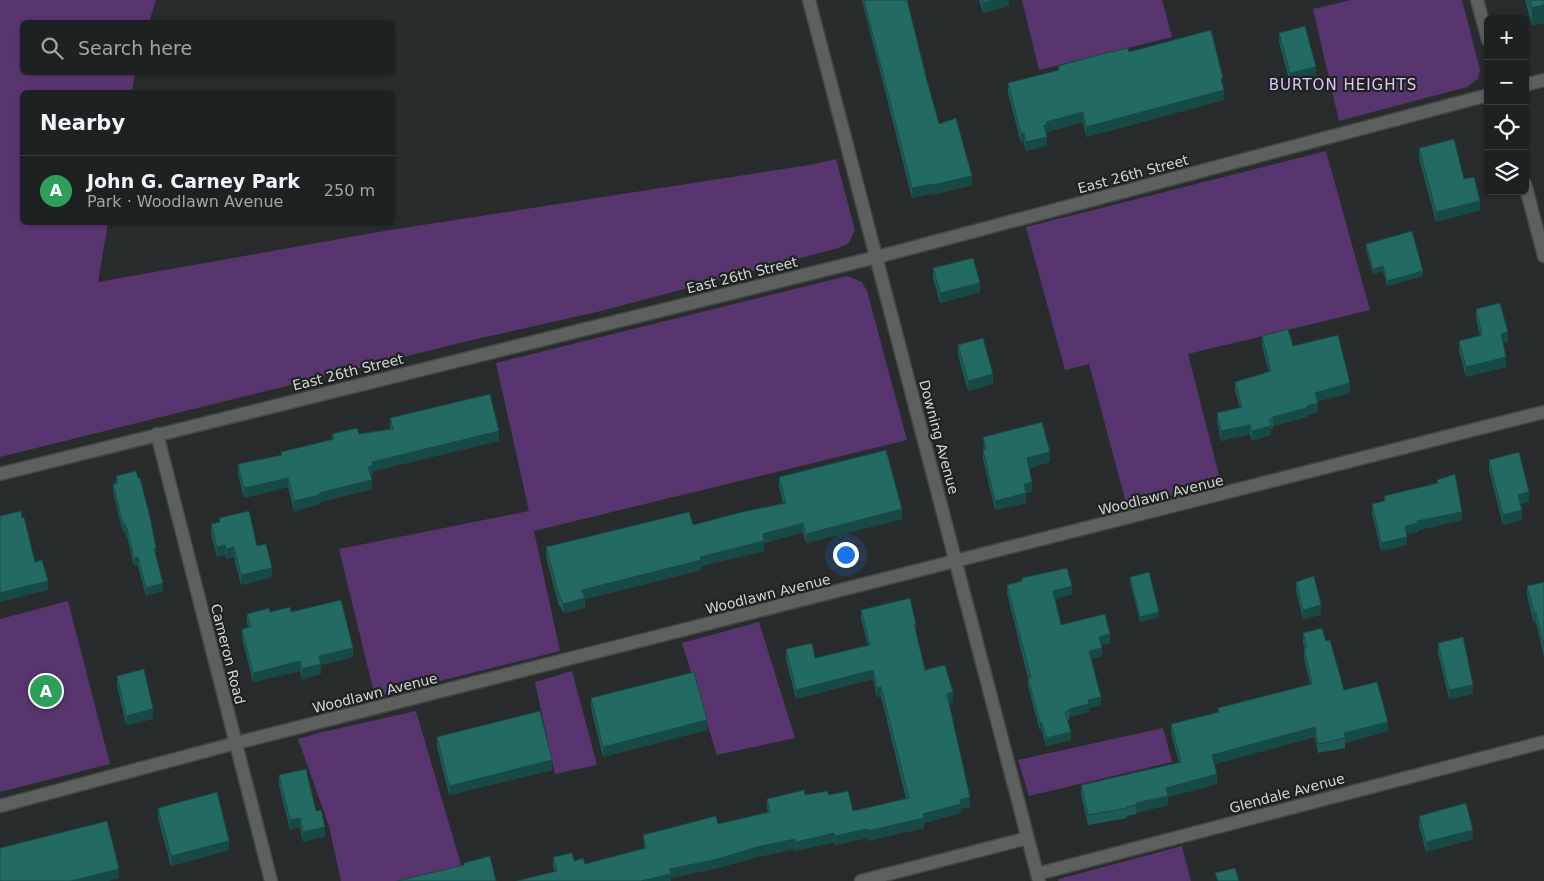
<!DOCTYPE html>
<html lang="en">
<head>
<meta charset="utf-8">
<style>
	body { margin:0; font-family:"DejaVu Sans",sans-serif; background:#2b2e2e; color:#f1f3f6 }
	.controls { position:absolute; right:15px; top:15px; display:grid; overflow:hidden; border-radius:8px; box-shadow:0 1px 4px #0004 }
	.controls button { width:45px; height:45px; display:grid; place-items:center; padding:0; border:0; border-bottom:1px solid #3c3e3f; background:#1e2121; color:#f1f3f6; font:25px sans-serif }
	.you { position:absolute; left:845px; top:554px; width:18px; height:18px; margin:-12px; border:4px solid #fff; border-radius:50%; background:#1a73e8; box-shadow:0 0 0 8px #1a73e833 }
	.badge { display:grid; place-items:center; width:32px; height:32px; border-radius:50%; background:#d59cfb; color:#fff; font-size:16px; font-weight:700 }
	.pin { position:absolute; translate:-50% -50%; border:2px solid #fff; box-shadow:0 1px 5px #0006 }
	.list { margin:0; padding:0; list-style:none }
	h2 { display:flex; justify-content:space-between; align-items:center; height:65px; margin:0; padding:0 20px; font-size:21px }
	h2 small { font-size:16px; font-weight:400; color:#a1a3a5 }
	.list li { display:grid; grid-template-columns:32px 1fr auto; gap:15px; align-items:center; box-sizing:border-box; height:70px; padding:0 20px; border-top:1px solid #3c3e3f }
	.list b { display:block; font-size:19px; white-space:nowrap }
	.list p { margin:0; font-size:16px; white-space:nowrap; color:#a1a3a5 }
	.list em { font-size:16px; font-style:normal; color:#a1a3a5 }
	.icon { flex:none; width:28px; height:28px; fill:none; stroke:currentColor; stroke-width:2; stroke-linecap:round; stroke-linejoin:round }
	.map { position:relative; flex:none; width:1544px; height:881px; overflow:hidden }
	.search { position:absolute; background:#1e2121; box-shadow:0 1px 4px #0004; left:20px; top:20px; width:375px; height:55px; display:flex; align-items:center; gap:12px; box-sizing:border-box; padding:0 18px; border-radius:8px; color:#a1a3a5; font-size:19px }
	.panel { position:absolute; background:#1e2121; box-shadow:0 1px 4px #0004; left:20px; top:90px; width:375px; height:135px; border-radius:8px }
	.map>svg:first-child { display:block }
	.green { fill:#593570 }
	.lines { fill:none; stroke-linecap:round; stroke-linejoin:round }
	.street-casing { stroke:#434746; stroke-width:15 }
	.street { stroke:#5c6160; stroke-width:12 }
	.wall { fill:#1d5b54 }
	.shaded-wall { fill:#184a45 }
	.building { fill:#226a62; stroke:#184a45 }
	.labels { text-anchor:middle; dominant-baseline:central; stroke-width:4.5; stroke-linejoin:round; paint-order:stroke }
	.street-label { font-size:14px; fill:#d2d5d4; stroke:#1e2322 }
	.neighbourhood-label { font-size:15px; letter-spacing:1px; fill:#e3c4f9; stroke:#1e2322 }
</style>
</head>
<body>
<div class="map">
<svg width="1544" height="881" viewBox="0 0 1544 881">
	<rect width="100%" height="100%" fill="#282c2c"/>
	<g class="green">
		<path d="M0,0H156L149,22H22V72L135,73L132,92H22V222L108,223L98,282L390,230L809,165L836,159L855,230L849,243L838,248L601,311L472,340L0,457Z"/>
		<path d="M1022,0H1162L1172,37L1039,70Z"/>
		<path d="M1351,0H1462L1480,70L1478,79L1467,87L1339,121L1313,9Z"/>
		<path d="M1326,151L1370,310L1188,354L1221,483L1127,507L1089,364L1065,370L1026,227Z"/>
		<path d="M847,276L862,282L867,291L907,440L534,531L560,651L375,697L339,549L529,511L496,363Z"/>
		<path d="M68,601L110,764L0,792V619Z"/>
		<path d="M759,622L795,738L717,755L682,643Z"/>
		<path d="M572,671L597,765L555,774L535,682Z"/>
		<path d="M416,711L462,868L403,881H341L329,826L298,739L318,733Z"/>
		<path d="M1163,728L1172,762L1029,796L1018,760Z"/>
		<path d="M1182,846L1191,881H1058L1059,879Z"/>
	</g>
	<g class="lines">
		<defs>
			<g id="street">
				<path d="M809,0L1039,881"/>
				<path d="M1477,0L1488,40"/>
				<path d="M1525,85L1544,80"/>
				<path d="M1525,184L1544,256"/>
				<path d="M157,434L271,881"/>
				<path d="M0,474L877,257L1488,95"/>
				<path d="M0,806L236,743L1544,412"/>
				<path d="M1037,874L1544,742"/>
				<path d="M861,881L1028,838"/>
			</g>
		</defs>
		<use href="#street" class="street-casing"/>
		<use href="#street" class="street"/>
	</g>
	<g class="wall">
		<path d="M862,0H907L926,77L939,124L972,185L932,195V193L912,198Z"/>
		<path d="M979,0H1009V6L983,13Z"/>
		<path d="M1525,0H1544L1532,26Z"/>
		<path d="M1279,33L1316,76L1290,83L1279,42Z"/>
		<path d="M1129,52L1223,88L1224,100L1086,137L1083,122L1047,132V146L1026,151L1024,143H1021L1008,93V83L1058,71V66Z"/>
		<path d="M1419,148L1464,179L1480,210L1436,222L1419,158Z"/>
		<path d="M1366,244L1423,276L1387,286L1383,271L1373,274L1366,249Z"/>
		<path d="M933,268L980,292L940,303L933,278Z"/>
		<path d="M1476,309L1508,342L1503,343L1506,367L1466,377L1459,350V341L1480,335L1476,319Z"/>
		<path d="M1262,336L1293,346L1350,393L1317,401L1318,412L1307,415V417L1273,426V428L1271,429V435L1252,441L1250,434L1221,441L1217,422V413L1240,407L1235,391V382L1269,372L1262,346Z"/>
		<path d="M958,345L993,384L968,391L958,355Z"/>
		<path d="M390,418L499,441L373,471V475H371L372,489L320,502V504L294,511L288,487L244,498L238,474V464L281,455V452L332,440V434H359L390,429Z"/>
		<path d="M983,437L1050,462L1029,468L1032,492L1026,493V503L995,510L983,459V450L984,449Z"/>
		<path d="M1489,460L1529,502L1520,504L1522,520L1503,525L1489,469Z"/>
		<path d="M116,476L156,556L163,591L146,596L138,566H134L127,536L126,537L125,532H123L113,492V484L116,483Z"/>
		<path d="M779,477L902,519L806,543L803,532L764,543V551L701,566V570L585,599V608L563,613L560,606H559L546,557V547L693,525L783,503L779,487Z"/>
		<path d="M1437,480L1462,520L1418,530V532L1407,534V545L1381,551L1372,513V504L1384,501V496L1437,484Z"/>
		<path d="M219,518L257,546L272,577L241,585L234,557L226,559L225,555L217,557L211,534V524L219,523Z"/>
		<path d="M1130,577L1159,617L1140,622L1130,582Z"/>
		<path d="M1022,578L1072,594L1055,599L1061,625L1110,643L1102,645V656L1091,659L1101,705L1089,708V712L1069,717V720H1067L1071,740L1046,746L1042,731H1040L1028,686V678L1007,593V585L1022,581Z"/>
		<path d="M1296,582L1321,615L1303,619L1296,591Z"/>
		<path d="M1544,582V656L1536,623H1534L1527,596V586Z"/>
		<path d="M861,610L916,633L925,670L953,702L949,703L970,807L961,809V813L924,823V828L867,841V838L835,845L834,842L796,851L795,849L757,857L718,868L671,878V881L555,872L553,867V857L574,861L585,864L644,848L643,835L718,824L768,812L767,808V799L805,795H829L853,811L906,799L881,696L877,697L873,679L796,699L786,659V649L815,658L868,645L861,619Z"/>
		<path d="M270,612H291L353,657L321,665V674L302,679L300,671L253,682L242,638V629L248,627L247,623V614Z"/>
		<path d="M1303,633L1344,690L1388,731L1345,743V748L1318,753L1315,737L1215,764L1217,784L1168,797V805L1136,813V814L1127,816V818L1088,825L1081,795V785L1179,763L1171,733V724L1218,712V708L1310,684L1304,658V648H1305L1303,643Z"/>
		<path d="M1438,643L1473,694L1449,699L1438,653Z"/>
		<path d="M117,676L153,719L126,725L117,686Z"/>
		<path d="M591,698L707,730L603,757L591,708Z"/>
		<path d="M437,737L552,770L449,795L437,747Z"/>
		<path d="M279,775L316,811L325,836L303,842L300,827L290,830L279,785Z"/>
		<path d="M158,808L229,850L171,866L158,818Z"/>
		<path d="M1419,816L1473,839L1426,852L1419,825Z"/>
	</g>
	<g class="shaded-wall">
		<path d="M995,0H1009V6L983,13V3Z"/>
		<path d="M1544,5V23L1532,26V8Z"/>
		<path d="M1316,67V76L1290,83V73Z"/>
		<path d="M1224,90V100L1086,137V127Z"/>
		<path d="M1083,112V122L1047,132V134L1044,125L1046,122Z"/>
		<path d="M1024,133V143H1021V134Z"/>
		<path d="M1047,137V146L1026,151V142Z"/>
		<path d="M972,176V185L932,195V185Z"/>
		<path d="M932,184V193L912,198V188Z"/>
		<path d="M1480,201V210L1436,222V212Z"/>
		<path d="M1383,266V271L1373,274V269Z"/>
		<path d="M1423,271V276L1387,286V281Z"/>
		<path d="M980,283V292L940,303V293Z"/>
		<path d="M1508,332V342L1501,344V334Z"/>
		<path d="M1506,357V367L1466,377V367Z"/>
		<path d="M993,374V384L968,391V381Z"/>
		<path d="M1350,383V393L1315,402V393Z"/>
		<path d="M1318,403V412L1307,415V417L1273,426V417Z"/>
		<path d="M1250,425V434L1221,441V431Z"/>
		<path d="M1271,426V435L1252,441V431Z"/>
		<path d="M499,431V441L373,471V475L368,476V467L372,462Z"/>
		<path d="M1050,452V462L1027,468V458Z"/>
		<path d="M288,478V487L244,498V488Z"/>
		<path d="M372,480V489L320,502V504L294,511V501L319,493Z"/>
		<path d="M1032,482V492L1026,493V503L995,510V501L1024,484Z"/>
		<path d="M1529,492V502L1518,505V495Z"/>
		<path d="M902,509V519L806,543V534Z"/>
		<path d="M1522,510V520L1503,525V515Z"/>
		<path d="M1462,512V520L1418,530V532L1405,535V526L1417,521Z"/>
		<path d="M803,523V532L764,543V551L701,566V570L585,599V608L563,613V604L582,590L700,557L763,534Z"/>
		<rect x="123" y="524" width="2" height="8"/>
		<path d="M126,528H127V536L126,537Z"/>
		<path d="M1407,537V545L1381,551V543Z"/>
		<path d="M225,545V555L217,557V547Z"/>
		<path d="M234,547V557L226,559V549Z"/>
		<path d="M156,548V556L154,557V549Z"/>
		<path d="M138,557V566H134V558Z"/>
		<path d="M272,568V577L241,585V575Z"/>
		<path d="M48,581V590L0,602V593Z"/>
		<path d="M163,583V591L146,596V588Z"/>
		<path d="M1072,586V594L1053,600V591Z"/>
		<path d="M1321,605V615L1303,619V610Z"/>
		<path d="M1159,612V617L1140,622V617Z"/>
		<rect x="1534" y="613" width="2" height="10"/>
		<path d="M914,624H916V633Z"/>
		<path d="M1110,634V643L1099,646V637Z"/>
		<path d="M353,648V657L321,665V674L302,679V669L319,656Z"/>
		<path d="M1102,648V656L1089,660V651Z"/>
		<path d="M300,661V671L253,682V673Z"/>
		<path d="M873,670V679L796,699V690Z"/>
		<path d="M1473,685V694L1449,699V690Z"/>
		<path d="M881,687V696L877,697V688Z"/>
		<path d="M953,692V702L947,703V694Z"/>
		<path d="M1101,697V705L1089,708V712L1069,717V709L1088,700Z"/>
		<path d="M153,709V719L126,725V716Z"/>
		<path d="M707,720V730L603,757V747Z"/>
		<path d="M1388,722V731L1345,743L1344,733Z"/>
		<rect x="1040" y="723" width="2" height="8"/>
		<path d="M1315,727V737L1212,765V755Z"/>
		<path d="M1071,732V740L1046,746V738Z"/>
		<path d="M552,760V770L449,795V786Z"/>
		<path d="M1217,774V784L1168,797V805L1136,813V803L1166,788Z"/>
		<path d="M970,797V807L961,809V813L924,823V828L867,841V831L923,814L960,800Z"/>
		<path d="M300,818V827L290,830V820Z"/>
		<path d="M325,827V836L303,842V832Z"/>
		<path d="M867,829V838L835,845V836Z"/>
		<path d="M1473,830V839L1426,852V842Z"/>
		<path d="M834,833V842L796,851V842Z"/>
		<path d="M795,839V849L757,857L718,868L671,878V881H641L670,869L757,847Z"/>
		<path d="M229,841V850L171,866V856Z"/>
		<path d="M119,869V878L109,881H71Z"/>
	</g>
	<g class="building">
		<path d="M864,0H907L926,77L939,124L956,118L972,176L932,185V184L912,188Z"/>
		<path d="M982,0H995L983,3Z"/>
		<path d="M1530,0H1544V5L1532,8Z"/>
		<path d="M1305,26L1316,67L1290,73L1279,33Z"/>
		<path d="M1211,30L1223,78L1221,79L1224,90L1086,127L1083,112L1046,122L1047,125H1044L1047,137L1026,142L1024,133L1021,134L1008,83L1059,70L1058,66L1102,54L1128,48L1129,52Z"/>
		<path d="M1454,139L1464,179L1474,177L1480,201L1436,212L1419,148Z"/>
		<path d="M1412,231L1423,271L1387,281L1383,266L1373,269L1366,244Z"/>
		<path d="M973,258L980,283L940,293L933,268Z"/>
		<path d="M1500,303L1508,332L1501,334L1506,357L1466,367L1459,341L1482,335L1476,309Z"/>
		<path d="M1288,329L1293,346L1338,335L1350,383L1315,393L1318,403L1307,406V408L1273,417V419L1269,420L1271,426L1252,431L1250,425L1221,431L1217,413L1242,407L1235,382L1271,371L1262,336Z"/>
		<path d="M983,338L993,374L968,381L958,345Z"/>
		<path d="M490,394L499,431L372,462L373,465L368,467L372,480L319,493L320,495L294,501L288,478L244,488L238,464L282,455L281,452L334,439L332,434L357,428L359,434L393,429L390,418Z"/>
		<path d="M1042,422L1050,452L1027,458L1032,482L1024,484L1026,493L995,501L983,450L986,449L983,437Z"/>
		<path d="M886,450L902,509L806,534L803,523L763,534L764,541L700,557L701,560L582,590L585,598L563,604L560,596H559L546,547L689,512L693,525L742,512L786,503L779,477Z"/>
		<path d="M1519,452L1529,492L1518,495L1522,510L1503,515L1489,460Z"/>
		<path d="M136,471L138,478H140L150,517L156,548L154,549L163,583L146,588L138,557L134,558L127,528H126L125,524H123L113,484L118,483L116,476Z"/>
		<path d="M1455,474L1462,512L1417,521L1418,523L1405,526L1407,537L1381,543L1372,504L1385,501L1384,496L1438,483L1437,480Z"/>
		<path d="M21,511L22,518L24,517L35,562L42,560L48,581L0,593V516Z"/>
		<path d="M249,511L257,546L266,544L272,568L241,575L234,547L226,549L225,545L217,547L211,524L220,522L219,518Z"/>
		<path d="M1067,568L1072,586L1053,591L1061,625L1105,614L1110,634L1099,637L1102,648L1089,651L1101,697L1088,700L1089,704L1069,709V711L1065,712L1071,732L1046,738L1042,723H1040L1028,678H1031L1007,585L1022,581V578Z"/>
		<path d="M1149,572L1159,612L1140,617L1130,577Z"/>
		<path d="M1314,576L1321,605L1303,610L1296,582Z"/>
		<path d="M1544,582V647L1536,613H1534L1527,586Z"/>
		<path d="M910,598L916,624H914L925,670L945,665L953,692L947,694L970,797L960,800L961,804L923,814L924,818L867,831V829L835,836L834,833L796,842L795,839L757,847L718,859L670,869L671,874L641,881H517L557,871L553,857L572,853L574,861L583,858L585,864L646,848L643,835L716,816L718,824L770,812L767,799L804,790L805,795L827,791L829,795L848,791L853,811L909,798L881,687L877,688L873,670L796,690L786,649L812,643L815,658L870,645L861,610Z"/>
		<path d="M341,600L353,648L319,656L321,664L302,669L300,661L253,673L242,629L251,627L247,614L269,608L270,612L290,607L291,612Z"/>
		<path d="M1322,628L1326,641L1330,640L1344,690L1377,682L1388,722L1344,733L1345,738L1318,744L1315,727L1212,755L1217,774L1166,788L1168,796L1136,803V805L1126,807L1127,808L1088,815L1081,785L1181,762L1171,724L1219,712L1218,708L1312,684L1304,648L1307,647L1303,633Z"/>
		<path d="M1463,637L1473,685L1449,690L1438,643Z"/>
		<path d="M144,669L153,709L126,716L117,676Z"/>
		<path d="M694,672L707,720L603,747L591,698Z"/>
		<path d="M540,711L552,760L449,786L437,737Z"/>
		<path d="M306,769L316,811L321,810L325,827L303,832L300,818L290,820L279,775Z"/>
		<path d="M217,792L229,841L171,856L158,808Z"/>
		<path d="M1466,803L1473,830L1426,842L1419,816Z"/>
		<path d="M107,821L119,869L71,881H0V848Z"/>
		<path d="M490,856L496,881H397L464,865V863Z"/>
		<path d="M1235,868L1239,881H1218L1215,873Z"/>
	</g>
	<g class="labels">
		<g class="street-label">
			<text transform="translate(1133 174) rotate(-15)">East 26th Street</text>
			<text transform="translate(742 275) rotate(-14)">East 26th Street</text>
			<text transform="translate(348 372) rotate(-14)">East 26th Street</text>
			<text transform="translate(939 437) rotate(75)">Downing Avenue</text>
			<text transform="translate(1161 495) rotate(-14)">Woodlawn Avenue</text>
			<text transform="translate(768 594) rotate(-14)">Woodlawn Avenue</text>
			<text transform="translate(228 654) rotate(76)">Cameron Road</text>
			<text transform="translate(375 693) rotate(-14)">Woodlawn Avenue</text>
			<text transform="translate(1287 793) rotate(-15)">Glendale Avenue</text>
		</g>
		<g class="neighbourhood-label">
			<text x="1343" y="85">BURTON HEIGHTS</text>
		</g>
	</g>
</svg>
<div class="controls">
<button>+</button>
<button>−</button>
<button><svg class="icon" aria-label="locate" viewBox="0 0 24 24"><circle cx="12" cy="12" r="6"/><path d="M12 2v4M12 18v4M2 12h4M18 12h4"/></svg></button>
<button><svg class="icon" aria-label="layers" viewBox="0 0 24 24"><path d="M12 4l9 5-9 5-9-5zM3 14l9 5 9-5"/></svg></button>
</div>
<div class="you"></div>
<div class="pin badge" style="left:46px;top:691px;background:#2e9e5b">A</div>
<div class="search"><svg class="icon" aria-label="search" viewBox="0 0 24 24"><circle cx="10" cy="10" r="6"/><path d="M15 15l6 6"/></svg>Search here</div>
<section class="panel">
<h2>Nearby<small></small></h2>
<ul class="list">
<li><span class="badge" style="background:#2e9e5b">A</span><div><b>John G. Carney Park</b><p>Park · Woodlawn Avenue</p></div><em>250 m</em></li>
</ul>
</section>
</div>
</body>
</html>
